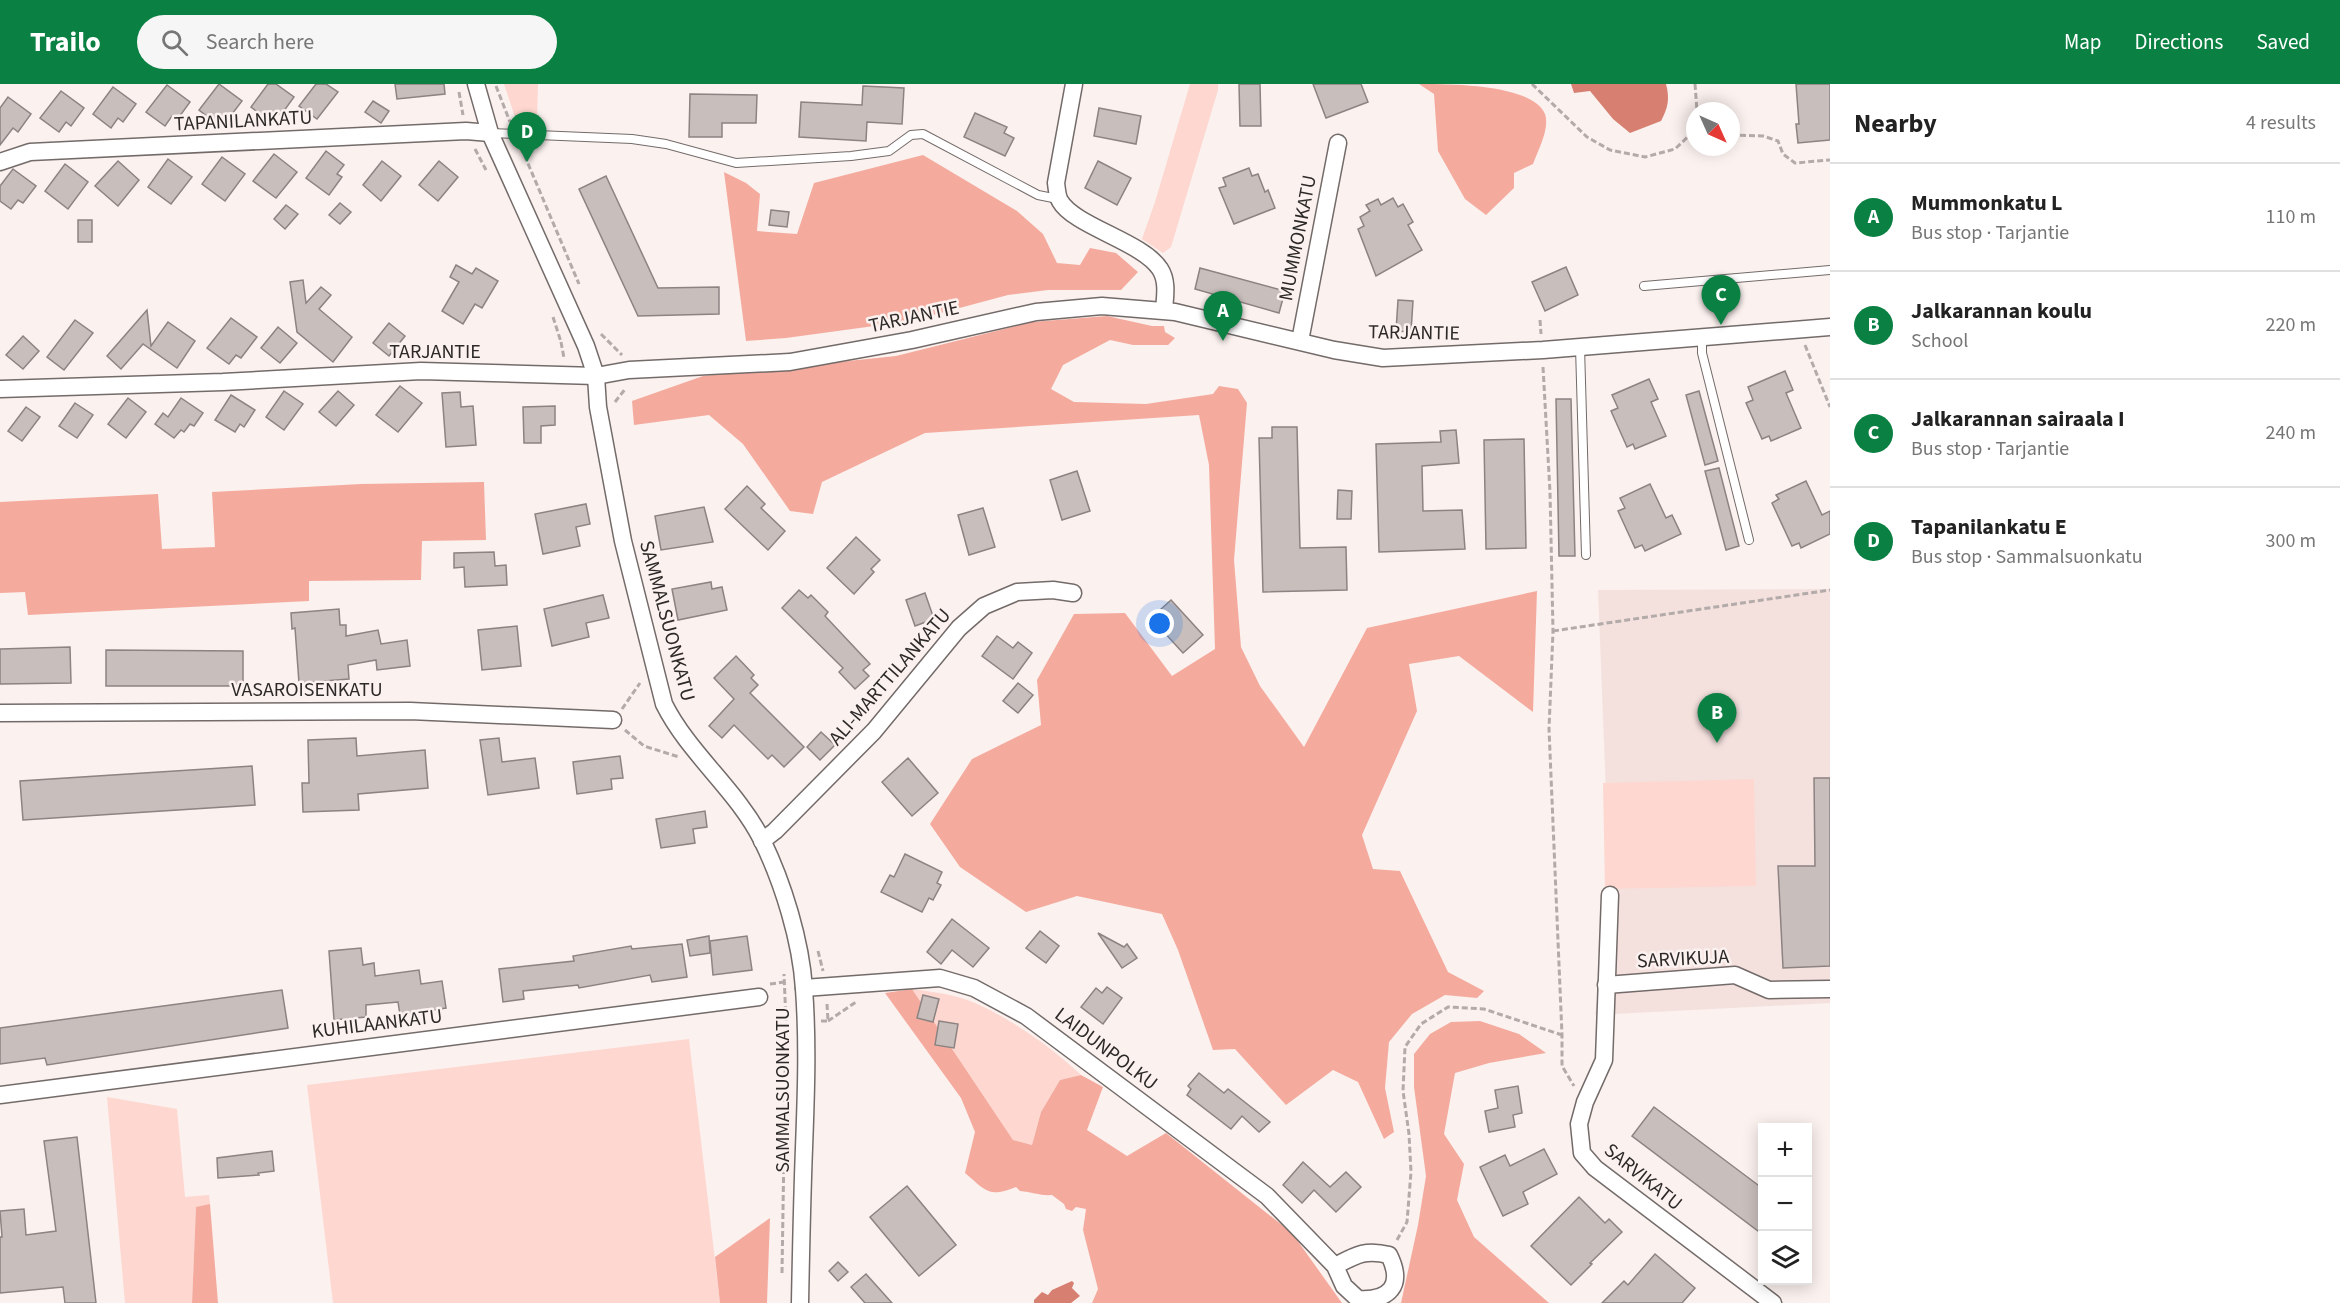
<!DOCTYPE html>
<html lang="en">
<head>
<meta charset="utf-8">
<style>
	body { margin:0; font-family:"Source Sans 3",sans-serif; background:#f6f6f6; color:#222 }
	.controls { position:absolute; right:18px; bottom:18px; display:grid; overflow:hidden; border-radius:0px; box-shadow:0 3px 15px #0003 }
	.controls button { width:54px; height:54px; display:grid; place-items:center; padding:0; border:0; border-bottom:2px solid #e0e0e0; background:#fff; color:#222; font:30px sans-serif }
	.compass { position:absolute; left:1686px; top:18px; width:54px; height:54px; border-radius:50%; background:#fff; box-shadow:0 3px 15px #0003; rotate:135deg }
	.you { position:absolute; left:1160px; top:540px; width:21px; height:21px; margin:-15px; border:4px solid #fff; border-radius:50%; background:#1a73e8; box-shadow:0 0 0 9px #1a73e833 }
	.badge { display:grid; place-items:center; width:39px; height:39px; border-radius:50%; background:#0b8043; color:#fff; font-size:20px; font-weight:700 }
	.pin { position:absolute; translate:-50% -50px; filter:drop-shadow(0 2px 3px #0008) }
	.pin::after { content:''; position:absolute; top:32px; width:21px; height:18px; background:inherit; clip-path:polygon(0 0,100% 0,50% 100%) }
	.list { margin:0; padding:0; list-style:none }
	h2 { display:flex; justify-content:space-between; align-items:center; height:78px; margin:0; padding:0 24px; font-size:26px }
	h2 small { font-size:20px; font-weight:400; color:#767676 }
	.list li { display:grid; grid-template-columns:39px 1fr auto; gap:18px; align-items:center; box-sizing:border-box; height:108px; padding:0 24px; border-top:2px solid #e0e0e0 }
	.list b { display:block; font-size:22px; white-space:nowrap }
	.list p { margin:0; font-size:20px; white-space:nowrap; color:#767676 }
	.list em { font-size:20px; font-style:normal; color:#767676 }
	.icon { flex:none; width:33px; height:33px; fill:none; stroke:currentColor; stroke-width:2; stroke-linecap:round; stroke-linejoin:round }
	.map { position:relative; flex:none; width:1830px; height:1219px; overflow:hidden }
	header { display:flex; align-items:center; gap:36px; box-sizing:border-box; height:84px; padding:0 30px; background:#0b8043; color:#fff }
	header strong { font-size:28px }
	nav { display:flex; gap:33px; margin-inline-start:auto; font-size:21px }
	.search { width:420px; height:54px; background:#f6f6f6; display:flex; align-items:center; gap:15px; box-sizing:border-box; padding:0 21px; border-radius:33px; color:#767676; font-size:22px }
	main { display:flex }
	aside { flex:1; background:#fff }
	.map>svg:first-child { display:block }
	.built { fill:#f4e1de }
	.green { fill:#fdd7d0 }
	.forest { fill:#f4ab9e }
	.water { fill:#d78071 }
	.building { fill:#c8bebc; stroke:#8c8382; stroke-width:1.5 }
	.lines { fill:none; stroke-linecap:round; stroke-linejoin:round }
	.service-casing { stroke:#736b69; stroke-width:10 }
	.minor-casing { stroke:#736b69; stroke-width:19 }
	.path { stroke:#b3aba9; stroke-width:3; stroke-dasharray:6 3; stroke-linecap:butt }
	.service { stroke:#fff; stroke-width:8 }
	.minor { stroke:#fff; stroke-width:16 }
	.labels { text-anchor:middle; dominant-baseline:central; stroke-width:5; stroke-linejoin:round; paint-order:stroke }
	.street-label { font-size:20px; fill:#2c2928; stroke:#fbf1ef }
</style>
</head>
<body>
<header>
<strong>Trailo</strong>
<div class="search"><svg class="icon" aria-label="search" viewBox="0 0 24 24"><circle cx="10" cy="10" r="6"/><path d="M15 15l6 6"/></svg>Search here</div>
<nav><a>Map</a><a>Directions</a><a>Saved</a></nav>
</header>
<main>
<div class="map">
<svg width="1830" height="1219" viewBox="0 0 1830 1219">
	<rect width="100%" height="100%" fill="#fbf1ef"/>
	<path class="built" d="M1830,505V919L1595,931L1610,811L1598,506Z"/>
	<g class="green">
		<path d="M504,0H538L537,37L515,33Z"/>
		<path d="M1190,0H1218V6L1171,163L1163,169L1142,155L1155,118Z"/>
		<path d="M1754,695L1756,802L1605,805L1603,699Z"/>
		<path d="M912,905C933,908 955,910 975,919C1013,936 1051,963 1081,991L1060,996L1041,1028L1032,1061L1013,1056Z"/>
		<path d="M689,955L720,1219H333L307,1001Z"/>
		<path d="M107,1013L177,1025L185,1113L209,1111L210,1120L196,1124L192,1219H125Z"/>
	</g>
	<g class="forest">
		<path d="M1419,0C1449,0 1533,0 1545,30C1550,45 1538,66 1533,80L1514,89V104L1486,131L1465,115L1438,67L1434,10Z"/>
		<path d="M923,71L1017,127L1043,150L1057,179L1080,181L1090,164L1116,169L1138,188L1121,206H1048L1008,211L911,237L786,254L746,257L724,88L746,99L760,110L757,147L797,150L814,99Z"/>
		<path d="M1107,232L1152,242H1164L1165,248L1175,254L1168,261H1133L1110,256L1063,281L1051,305L1074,318L1146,320L1213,310L1219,302L1238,305L1247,319L1234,476L1241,563L1260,602L1304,663L1367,544L1537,507L1533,628L1459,572L1409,580L1417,627L1362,751L1373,785L1400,787L1448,888L1484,907L1477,914L1445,911L1412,930L1389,958L1385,1004L1394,1048L1384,1055L1358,998L1333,986L1286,1021L1235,965L1213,966L1178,866L1162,830L1077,812L1026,828L960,783L930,740L972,675L1041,641L1037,596L1074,530L1125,529L1172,592L1215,565L1209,381L1199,331L925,349L822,398L813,430L790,427L743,360L709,331L634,341L632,317L703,292L896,272L1032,238Z"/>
		<path d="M484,398L486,456L422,457L421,496L309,497V517L28,531L25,508L0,509V418L158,410L162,465L215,463L212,408L361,400Z"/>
		<path d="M912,905L1013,1056L1032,1061L1041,1028L1060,996L1081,991L1103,1003L1087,1046L1127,1072L1166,1049L1292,1149L1342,1219H1092L1098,1205L1083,1146L1086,1125L1076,1123L1072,1127L1066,1125L1064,1120L1052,1111C1041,1112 1032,1108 1020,1107L1016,1103C989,1114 986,1107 965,1089L975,1048L961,1014L885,909Z"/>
		<path d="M1480,937L1519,950L1546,969L1489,979L1455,989L1444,1050L1464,1080L1457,1116L1474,1153L1549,1219H1401L1418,1141L1426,1092L1414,1003V970L1430,950L1451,938Z"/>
		<path d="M210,1120L218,1219H192L196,1123Z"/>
		<path d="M770,1134L767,1219H720L715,1173Z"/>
	</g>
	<g class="water">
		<path d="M1571,0H1666C1670,15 1668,24 1661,37L1630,49L1613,35L1590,7L1574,9Z"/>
		<path d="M1072,1197L1074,1199L1072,1204L1080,1212L1071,1219H1034V1216L1042,1208L1048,1211L1052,1206Z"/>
	</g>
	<g class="building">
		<path d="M219,0L242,17L229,34L224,31L217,40L199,26Z"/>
		<path d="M268,0H276L294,13L281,31L276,27L269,37L251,23Z"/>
		<path d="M316,0H326L338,8L317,35L299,22Z"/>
		<path d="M395,0H444L445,10L397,15Z"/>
		<path d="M1239,0H1260L1261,42H1240Z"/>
		<path d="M1313,0H1361L1368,18L1326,34Z"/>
		<path d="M1796,0H1830V56L1798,59L1796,40H1799Z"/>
		<path d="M167,1L190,18L177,36L172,32L165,42L146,28Z"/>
		<path d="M863,2L904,4L902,40L867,38L866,57L799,53L801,18L862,21Z"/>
		<path d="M113,3L136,20L123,38L118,34L111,44L93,30Z"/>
		<path d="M61,7L84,24L71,42L66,38L59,48L40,34Z"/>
		<path d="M690,10L757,11L756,39H722V53H689Z"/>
		<path d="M8,13L31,30L18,48L13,44L0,61V24Z"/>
		<path d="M373,17L389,27L381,39L365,28Z"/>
		<path d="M1099,24L1141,32L1136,60L1094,52Z"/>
		<path d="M975,29L1007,43L1004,49L1014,54L1005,72L964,53Z"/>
		<path d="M326,67L344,81L337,90L342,93L329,111L306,94Z"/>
		<path d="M274,70L297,88L276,114L253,97Z"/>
		<path d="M222,73L245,90L225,117L202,100Z"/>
		<path d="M168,75L192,93L171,120L148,103Z"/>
		<path d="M118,77L139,96L118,122L95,102Z"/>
		<path d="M382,77L401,92L381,117L363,101Z"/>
		<path d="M439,77L458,93L438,117L419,101Z"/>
		<path d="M1098,77L1131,94L1117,121L1085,104Z"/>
		<path d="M65,80L88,98L68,125L45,107Z"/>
		<path d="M1249,84L1252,92L1258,90L1265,108L1268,106L1275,124L1234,140L1219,104L1226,102L1223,94Z"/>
		<path d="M13,85L36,102L23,119L18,116L11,125L0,117V102Z"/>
		<path d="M606,92L658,204L719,203V230L638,232L579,105Z"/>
		<path d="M1393,114L1398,123L1403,120L1413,138L1408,141L1422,166L1376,192L1358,145L1364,142L1360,133L1370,127L1366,121L1378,115L1381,121Z"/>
		<path d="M340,119L351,128L340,140L329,131Z"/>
		<path d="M286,121L298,130L285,145L274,135Z"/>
		<path d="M771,126L789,128L787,143L769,141Z"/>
		<rect x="78" y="136" width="14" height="22"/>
		<path d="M456,181L472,190L476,184L498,197L482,224L475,220L463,240L442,227L459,198L450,193Z"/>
		<path d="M1566,183L1578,211L1545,227L1532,198Z"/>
		<path d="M1200,184L1285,207L1279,229L1195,205Z"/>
		<path d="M303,196L306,219L321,203L331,211L319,225L352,253L333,278L297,248L290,198Z"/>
		<path d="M1398,216L1413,217L1411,248L1396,247Z"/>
		<path d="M147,226L151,262L168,238L195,257L177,284L143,260L121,285L107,272Z"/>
		<path d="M231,234L257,253L241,274L236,271L229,280L207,264Z"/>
		<path d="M75,236L93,249L64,286L47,273Z"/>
		<path d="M389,239L405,252L389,272L373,259Z"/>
		<path d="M278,243L297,259L280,279L261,264Z"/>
		<path d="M23,252L39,267L23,285L6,271Z"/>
		<path d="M1785,287L1793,306L1786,309L1801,344L1771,357L1769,352L1762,355L1746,319L1753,316L1748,303Z"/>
		<path d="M1649,295L1658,315L1651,318L1666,352L1635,365L1633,360L1627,363L1611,327L1618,324L1612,311Z"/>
		<path d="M400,302L422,319L398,348L376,331Z"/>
		<path d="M284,307L303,320L284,346L266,333Z"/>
		<path d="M338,307L354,321L336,342L319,328Z"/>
		<path d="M1699,307L1718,377L1705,381L1686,311Z"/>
		<path d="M460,308L461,323L473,322L476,361L446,363L442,309Z"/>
		<path d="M231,311L255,326L244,343L240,340L235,348L215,336Z"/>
		<path d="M128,314L146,328L126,354L108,340Z"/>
		<path d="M181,314L203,329L194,342L190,340L184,348L181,346L174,354L155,340L163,329L168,333Z"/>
		<path d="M1556,315H1571L1575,472H1559Z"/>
		<path d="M75,319L93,331L77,354L59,342Z"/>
		<path d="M555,322V341L541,342V359H524L523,323Z"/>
		<path d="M26,323L40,333L22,357L8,347Z"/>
		<path d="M1272,343H1297L1300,464L1346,463L1347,506L1263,508L1259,354H1272Z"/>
		<path d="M1456,346L1459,379L1422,382L1423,427L1462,426L1465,465L1379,468L1376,360L1441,358L1440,347Z"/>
		<path d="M1524,355L1526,464L1486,465L1484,356Z"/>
		<path d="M1719,384L1739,462L1726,466L1705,387Z"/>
		<path d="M1077,387L1090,427L1062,436L1050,396Z"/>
		<path d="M1806,397L1822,431L1830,427V450L1801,464L1799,459L1792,462L1772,419L1779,415L1776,411Z"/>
		<path d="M1650,400L1666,434L1672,431L1681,450L1645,467L1642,461L1635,464L1618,427L1625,424L1620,414Z"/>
		<path d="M747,402L765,420L761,424L785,447L768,466L725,425Z"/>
		<path d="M1338,406L1352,407L1351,435H1337Z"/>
		<path d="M586,420L590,440L576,443L580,462L543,470L535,430Z"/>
		<path d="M704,423L713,458L661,466L655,432Z"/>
		<path d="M983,424L995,463L969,471L958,431Z"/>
		<path d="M856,453L880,476L871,485L874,488L854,510L827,484Z"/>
		<path d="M494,468L495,482L506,481L507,501L465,503L464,483L454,484V469Z"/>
		<path d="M711,498L712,505L722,503L727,526L678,536L672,505Z"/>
		<path d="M799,506L808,514L811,511L828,528L825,532L870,580L863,586L869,592L855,605L839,588L843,584L782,524Z"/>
		<path d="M925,509L934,535L915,542L906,516Z"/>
		<path d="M603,511L609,534L586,539L589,553L552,562L544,525Z"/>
		<path d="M1171,516L1203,551L1183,569L1151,534Z"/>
		<path d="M339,525L340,541H346V552L378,546L381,560L407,556L410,582L377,586L376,576L348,581L349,595L299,599L295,544L292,545L291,529Z"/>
		<path d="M517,542L521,582L482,586L478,546Z"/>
		<path d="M997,552L1013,564L1018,558L1032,569L1013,595L982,572Z"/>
		<path d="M70,563L71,599L0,600V565Z"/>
		<path d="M106,566L243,567V602H106Z"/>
		<path d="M736,572L754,591L751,594L758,601L750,609L804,663L784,683L772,671L768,675L734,641L722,654L709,642L734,615L714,594Z"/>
		<path d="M1018,599L1033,611L1018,629L1003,617Z"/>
		<path d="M821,648L835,661L820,676L807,663Z"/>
		<path d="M356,654L357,672L425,666L428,704L358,710L359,726L303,728L302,699H309L308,656Z"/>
		<path d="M499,654L502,678L535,674L539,704L488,711L480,656Z"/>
		<path d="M620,672L623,694L611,695L612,705L577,710L573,678Z"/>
		<path d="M908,674L938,709L912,732L882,698Z"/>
		<path d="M252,682L255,721L23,736L20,697Z"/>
		<path d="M1814,694H1830V882L1783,884L1778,782H1815Z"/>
		<path d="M705,727L707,743L693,745L695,759L661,764L656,735Z"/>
		<path d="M905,770L942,788L937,799L941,801L933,816L929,814L922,828L881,808L890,791L894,793Z"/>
		<path d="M952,835L989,864L973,883L952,866L941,880L927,868Z"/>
		<path d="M1040,847L1059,862L1046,879L1026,864Z"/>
		<path d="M1098,849L1124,863L1127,860L1137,874L1122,884Z"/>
		<path d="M709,852L710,869L690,872L687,856Z"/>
		<path d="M747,852L752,886L713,891L710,857Z"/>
		<path d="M682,860L687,893L652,898L650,891L579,904L578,901L523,907L524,915L503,918L499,885L574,877L573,872L631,862L632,865Z"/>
		<path d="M361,864L363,881L374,879L375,892L419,886L421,900L442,897L446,924L400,931L398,918L366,921V933L334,936L329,867Z"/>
		<path d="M1107,903L1122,914L1103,940L1081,923L1096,904L1102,909Z"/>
		<path d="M282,906L288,944L47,981L45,974L0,980V944Z"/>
		<path d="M923,911L939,915L933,938L917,934Z"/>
		<path d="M939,937L958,940L954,964L935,961Z"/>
		<path d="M1199,989L1224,1009L1228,1005L1270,1038L1259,1048L1242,1032L1231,1045L1187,1011L1191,1005L1188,1002Z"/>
		<path d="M1518,1002L1522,1029L1513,1031L1515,1043L1489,1048L1485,1027L1498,1024L1495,1006Z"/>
		<path d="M1654,1023L1762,1104V1150L1632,1052Z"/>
		<path d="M77,1053L96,1219H65L63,1203L0,1209V1153H2L0,1127L24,1125L26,1151L56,1147L44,1057Z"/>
		<path d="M1544,1065L1557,1090L1523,1108L1528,1120L1503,1132L1480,1083L1505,1071L1510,1082Z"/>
		<path d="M272,1067L274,1087L258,1089L259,1091L218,1094L217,1074Z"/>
		<path d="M1303,1078L1330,1103L1346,1088L1361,1103L1336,1128L1314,1106L1302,1119L1283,1101Z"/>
		<path d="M907,1102L956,1161L919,1192L870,1133Z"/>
		<path d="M1579,1113L1605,1139L1609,1135L1622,1148L1590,1179L1592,1180L1571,1201L1531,1162Z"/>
		<path d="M1655,1170L1695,1204L1682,1219H1602L1624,1197L1628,1201Z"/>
		<path d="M838,1178L848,1188L838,1197L829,1187Z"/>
		<path d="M866,1190L892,1219H865L851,1203Z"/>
	</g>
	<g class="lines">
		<defs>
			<g id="service">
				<path d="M490,49L632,55L666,60L736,79L851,72L889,67L911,51L923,50L1038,111L1058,115"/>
				<path d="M1644,202L1830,186"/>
				<path d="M1702,253V269L1749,456"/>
				<path d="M1580,263L1586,471"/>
			</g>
			<g id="minor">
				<path d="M476,0L490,49L586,262L596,292L598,323L623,457L664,620C689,670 737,706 762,756C783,799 801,857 804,905C808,958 806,1011 804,1064C802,1116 801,1167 800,1219"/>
				<path d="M1074,0L1056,99C1057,105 1057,112 1060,117C1074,142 1143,158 1160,185C1168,197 1165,213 1164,226"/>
				<path d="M0,78L30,68L466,47L490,49"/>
				<path d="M1300,257L1338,59"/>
				<path d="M0,305L223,298L421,287L596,292L629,286L790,278L912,256L1036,228L1102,222L1175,228L1334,266L1383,274L1543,266L1830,243"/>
				<path d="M0,629L410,627L613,636"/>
				<path d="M762,757L775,747L874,647L959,544L984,522L1017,508L1053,506L1073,509"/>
				<path d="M1610,811L1604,976L1585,1018L1579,1040L1582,1069L1595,1084L1773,1219"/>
				<path d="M1606,901L1735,891L1769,906L1830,905"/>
				<path d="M804,904L940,894L974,904L1026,932L1267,1112L1335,1182L1344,1202L1358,1215C1390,1217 1404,1201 1389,1171C1365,1165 1356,1171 1335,1182"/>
				<path d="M0,1011L759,913"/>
			</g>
		</defs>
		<use href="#service" class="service-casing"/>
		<use href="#minor" class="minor-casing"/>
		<g class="path">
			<path d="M1532,0L1587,53L1610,66L1645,73L1675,65L1695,46"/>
			<path d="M1695,0L1697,27"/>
			<path d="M496,2L510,38"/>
			<path d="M459,8L463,31"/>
			<path d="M1731,51L1763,52L1778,57L1783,70L1795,79L1830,76"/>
			<path d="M521,63L579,200"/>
			<path d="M475,65L486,86"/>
			<path d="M553,233L561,258"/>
			<path d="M1540,236L1541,250"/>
			<path d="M601,250L622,271"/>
			<path d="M561,258L564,274"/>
			<path d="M1805,261L1830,323"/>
			<path d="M1543,283L1550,408L1553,547L1549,645L1562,951V982L1574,1002"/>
			<path d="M615,318L626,304"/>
			<path d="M1553,547L1830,506"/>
			<path d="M622,625L640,599"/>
			<path d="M625,646L644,662L679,673"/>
			<path d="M818,867L823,887"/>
			<path d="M770,900L784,898"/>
			<path d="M821,937H828L827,920"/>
			<path d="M828,937L856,918"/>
			<path d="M1397,1156L1407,1138L1411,1088L1409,1050L1403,1007L1405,963L1421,940L1448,923L1484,925L1562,951"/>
			<path d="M782,1189L786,938L784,890"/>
		</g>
		<use href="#service" class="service"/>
		<use href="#minor" class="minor"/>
	</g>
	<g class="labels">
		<g class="street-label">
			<text transform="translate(243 37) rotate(-3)">TAPANILANKATU</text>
			<text transform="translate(1298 154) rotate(-79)">MUMMONKATU</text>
			<text transform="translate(914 233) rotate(-12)">TARJANTIE</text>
			<text transform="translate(1414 249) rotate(1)">TARJANTIE</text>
			<text x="435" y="268">TARJANTIE</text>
			<text transform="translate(667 537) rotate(75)">SAMMALSUONKATU</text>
			<text transform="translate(890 593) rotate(-49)">ALI-MARTTILANKATU</text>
			<text x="307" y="606">VASAROISENKATU</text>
			<text transform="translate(1683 875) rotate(-3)">SARVIKUJA</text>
			<text transform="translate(377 940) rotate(-7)">KUHILAANKATU</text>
			<text transform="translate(1106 965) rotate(37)">LAIDUNPOLKU</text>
			<text transform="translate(783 1006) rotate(-90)">SAMMALSUONKATU</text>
			<text transform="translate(1643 1093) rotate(39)">SARVIKATU</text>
		</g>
	</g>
</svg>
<div class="controls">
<button>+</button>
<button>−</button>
<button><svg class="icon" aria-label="layers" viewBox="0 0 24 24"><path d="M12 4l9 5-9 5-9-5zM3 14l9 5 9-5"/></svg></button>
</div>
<svg class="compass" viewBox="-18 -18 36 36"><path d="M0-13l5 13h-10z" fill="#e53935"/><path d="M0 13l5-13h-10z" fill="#767676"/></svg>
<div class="you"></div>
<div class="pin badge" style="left:1223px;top:257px">A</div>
<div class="pin badge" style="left:1717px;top:659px">B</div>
<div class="pin badge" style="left:1721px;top:241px">C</div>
<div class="pin badge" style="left:527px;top:78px">D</div>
</div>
<aside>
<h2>Nearby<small>4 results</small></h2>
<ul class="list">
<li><span class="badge">A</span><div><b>Mummonkatu L</b><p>Bus stop · Tarjantie</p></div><em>110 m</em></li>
<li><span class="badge">B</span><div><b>Jalkarannan koulu</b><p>School</p></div><em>220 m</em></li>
<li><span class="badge">C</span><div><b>Jalkarannan sairaala I</b><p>Bus stop · Tarjantie</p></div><em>240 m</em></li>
<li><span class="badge">D</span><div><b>Tapanilankatu E</b><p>Bus stop · Sammalsuonkatu</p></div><em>300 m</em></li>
</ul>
</aside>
</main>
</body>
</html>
